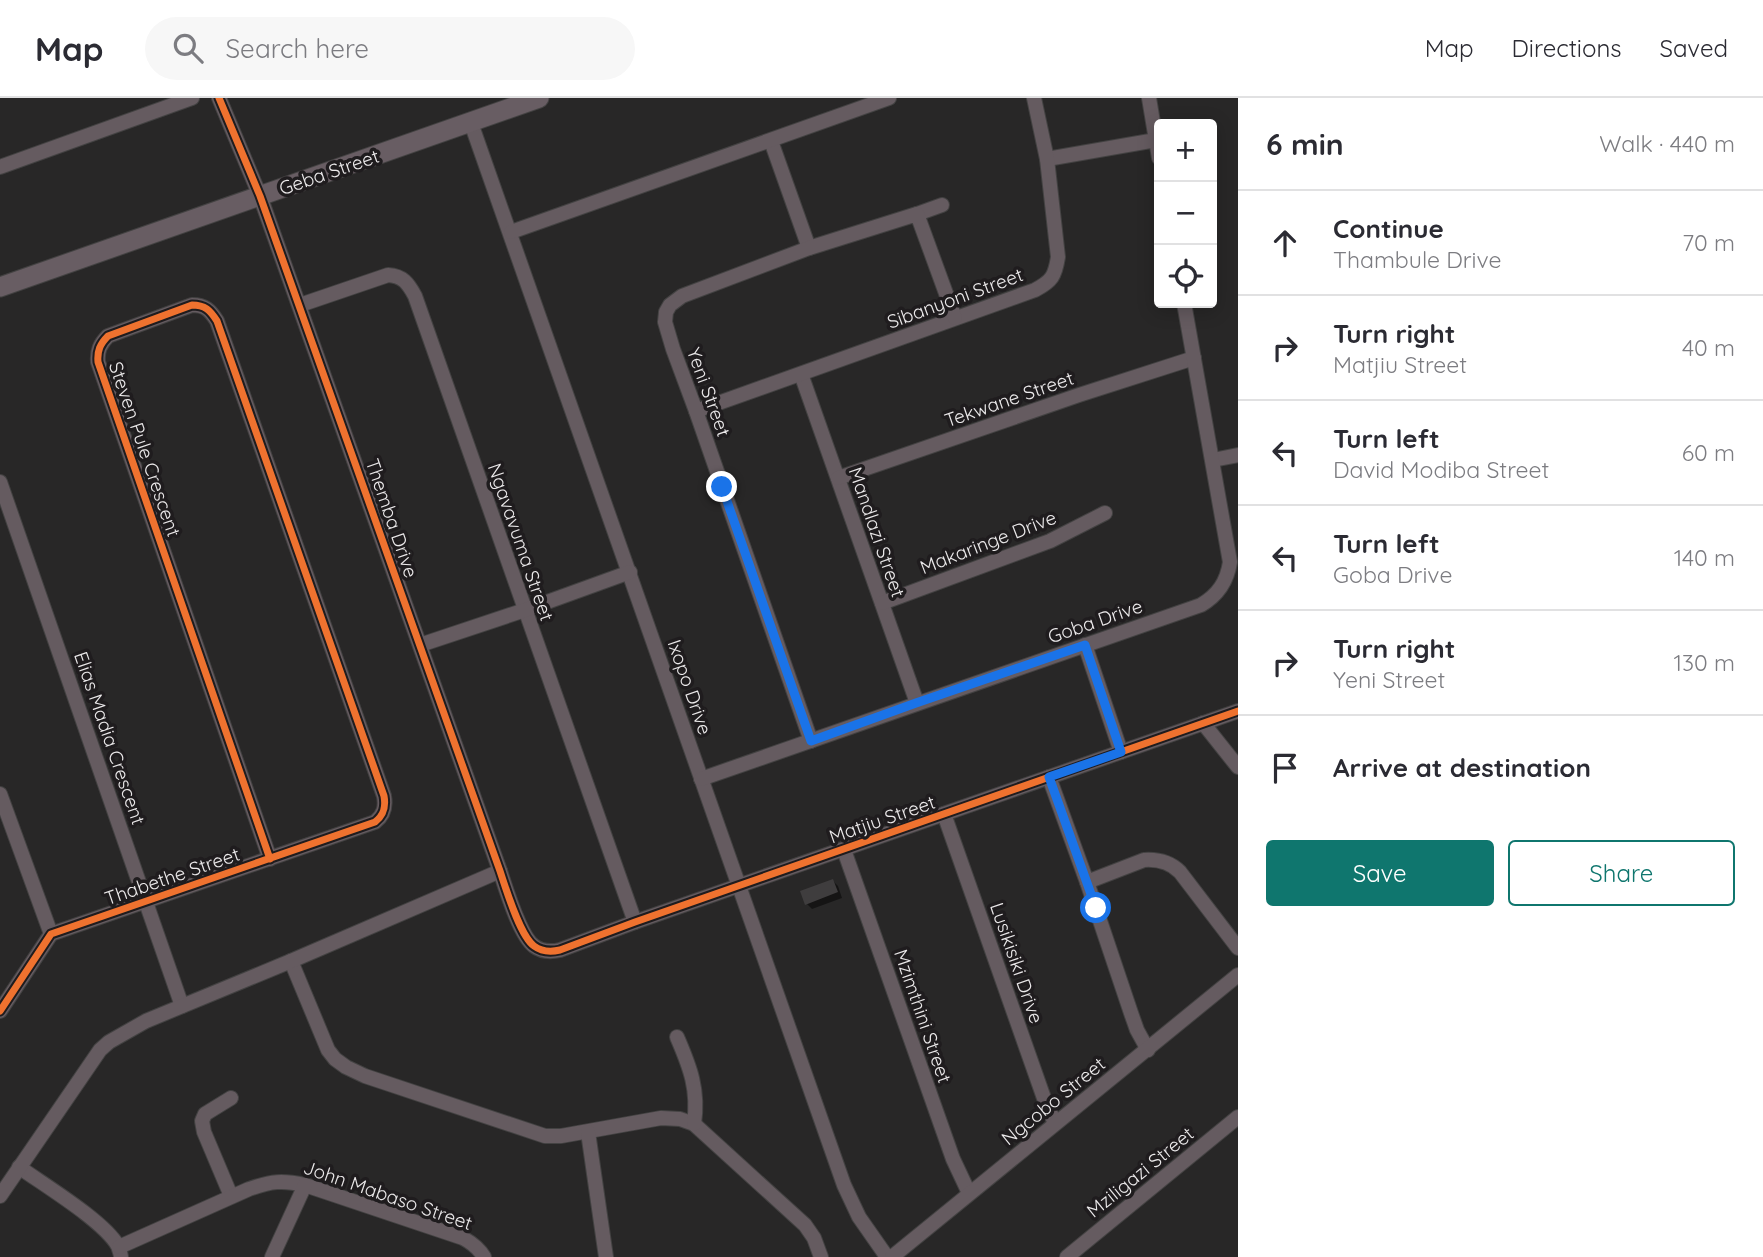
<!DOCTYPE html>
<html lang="en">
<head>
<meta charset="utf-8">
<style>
	body { margin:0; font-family:Quicksand,sans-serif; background:#f7f7f7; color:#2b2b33 }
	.controls { position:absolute; right:21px; top:21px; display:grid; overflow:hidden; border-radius:7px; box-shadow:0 4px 18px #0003 }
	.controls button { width:63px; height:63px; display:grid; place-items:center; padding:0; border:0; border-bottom:2px solid #e1e1e2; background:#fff; color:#2b2b33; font:35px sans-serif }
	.stop { position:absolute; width:21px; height:21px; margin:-16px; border:5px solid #1a73e8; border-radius:50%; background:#fff }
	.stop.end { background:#1a73e8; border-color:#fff; box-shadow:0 2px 7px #0008 }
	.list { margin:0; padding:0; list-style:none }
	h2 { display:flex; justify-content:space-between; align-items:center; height:91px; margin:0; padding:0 28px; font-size:30px }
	h2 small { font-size:23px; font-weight:400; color:#7c7c81 }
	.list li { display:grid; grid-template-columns:46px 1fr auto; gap:21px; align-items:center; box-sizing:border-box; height:105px; padding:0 28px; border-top:2px solid #e1e1e2 }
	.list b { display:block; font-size:26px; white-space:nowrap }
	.list p { margin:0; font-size:23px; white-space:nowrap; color:#7c7c81 }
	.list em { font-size:23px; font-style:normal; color:#7c7c81 }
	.actions { display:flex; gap:14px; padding:21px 28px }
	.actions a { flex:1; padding:16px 0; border:2px solid #0f766e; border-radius:7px; text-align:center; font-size:24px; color:#0f766e }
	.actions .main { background:#0f766e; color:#fff }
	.icon { flex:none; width:38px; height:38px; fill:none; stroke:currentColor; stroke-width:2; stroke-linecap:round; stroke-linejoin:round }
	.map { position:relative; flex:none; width:1238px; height:1159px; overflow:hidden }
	header { display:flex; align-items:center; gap:42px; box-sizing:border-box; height:98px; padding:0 35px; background:#fff; border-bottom:2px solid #e1e1e2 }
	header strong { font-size:33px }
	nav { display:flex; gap:38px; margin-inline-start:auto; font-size:24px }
	.search { width:490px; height:63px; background:#f7f7f7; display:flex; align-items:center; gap:18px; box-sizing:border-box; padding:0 24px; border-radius:38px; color:#7c7c81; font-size:26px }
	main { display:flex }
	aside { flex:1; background:#fff }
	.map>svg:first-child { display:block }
	.shadow { fill:#0007 }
	.building { fill:#3f3d3e }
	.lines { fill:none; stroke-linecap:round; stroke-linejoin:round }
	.street-casing { stroke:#434242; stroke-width:16 }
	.secondary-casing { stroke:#434242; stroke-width:21 }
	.street { stroke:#655b60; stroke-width:14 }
	.secondary { stroke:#685d63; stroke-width:19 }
	.cycleway-casing { stroke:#1f1c1e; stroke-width:11 }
	.cycleway { stroke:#ef722f; stroke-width:7 }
	.route { stroke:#1a73e8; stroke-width:9 }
	.labels { text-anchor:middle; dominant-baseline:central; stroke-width:7; stroke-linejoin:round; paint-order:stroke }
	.street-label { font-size:19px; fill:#eceaeb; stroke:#1f1c1e }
</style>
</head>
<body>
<header>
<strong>Map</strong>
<div class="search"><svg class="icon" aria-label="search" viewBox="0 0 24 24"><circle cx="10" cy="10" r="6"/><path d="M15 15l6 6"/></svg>Search here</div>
<nav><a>Map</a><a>Directions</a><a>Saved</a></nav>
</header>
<main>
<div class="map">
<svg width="1238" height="1159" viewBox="0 0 1238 1159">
	<rect width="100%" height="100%" fill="#282727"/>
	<path class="shadow" d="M833,783L838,788L842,800L812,811L807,806Z"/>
	<path class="building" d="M833,781L838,794L805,807L800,793Z"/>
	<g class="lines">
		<defs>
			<g id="street">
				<path d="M219,0L260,98L500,773C506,791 520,838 534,848C542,854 551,854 560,852L635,824L1238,613"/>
				<path d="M1149,0L1159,60"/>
				<path d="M471,25L844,1087L859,1119L887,1159"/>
				<path d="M771,43L809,150"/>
				<path d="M1047,61L1156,42"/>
				<path d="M0,69L192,0"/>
				<path d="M917,116L942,107"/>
				<path d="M511,134L889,0"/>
				<path d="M300,207L388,177C403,178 408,185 415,198L635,824"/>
				<path d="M801,276L917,605"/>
				<path d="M696,313L1035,192C1052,183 1055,178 1058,159L1047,61L1034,0"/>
				<path d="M1213,362L1238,357"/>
				<path d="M838,380L1079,297L1194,260"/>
				<path d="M0,384L182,908"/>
				<path d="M882,505L1050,443L1105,415"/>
				<path d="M420,547L525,512L630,474"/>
				<path d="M1085,547L1121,654"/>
				<path d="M1203,625L1238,669"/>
				<path d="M811,643L696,313L673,251L665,224L666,214L670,207L682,198L809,150L917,116L955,220"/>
				<path d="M1049,679L1087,784L1131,915L1137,932L1148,952"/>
				<path d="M701,681L1201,507C1218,497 1227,484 1230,464L1184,205"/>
				<path d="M0,696L51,836"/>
				<path d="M944,716L1045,1003L1055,1025"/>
				<path d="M844,752L953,1061L969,1095"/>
				<path d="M1087,784L1144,762C1158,761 1170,764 1180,774L1238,850"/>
				<path d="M291,863L328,952L335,961L346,969L365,978L545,1038H561L661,1020L680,1021L694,1026L805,1127L814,1140L821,1159"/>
				<path d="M0,913L51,836L375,724C384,717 386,709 384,698L217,223C210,212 205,207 192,207L108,238C100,246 97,253 98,264L270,761"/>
				<path d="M677,939C690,969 699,992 694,1026"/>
				<path d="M231,1000L205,1016L202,1023L204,1034L231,1098"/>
				<path d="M588,1034L606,1159"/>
				<path d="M19,1069C44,1087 104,1123 118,1148C119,1151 121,1157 121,1159"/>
				<path d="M0,1098L100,952L109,944L146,923L291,863L500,773"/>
				<path d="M119,1149L249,1091C272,1083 282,1082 305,1087L463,1140C472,1145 479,1150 484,1159"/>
				<path d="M272,1159L305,1087"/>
				<path d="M892,1159L1238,877"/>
				<path d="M1067,1159L1238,1019"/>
			</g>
			<path id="secondary" d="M0,189L539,0"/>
		</defs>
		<use href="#street" class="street-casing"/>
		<use href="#secondary" class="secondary-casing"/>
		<use href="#street" class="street"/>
		<use href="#secondary" class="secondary"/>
		<defs>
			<g id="cycleway">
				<path d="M219,0L260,98L500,773C506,791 520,838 534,848C542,854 551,854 560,852L635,824L1238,613"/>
				<path d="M0,913L51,836L375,724C384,717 386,709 384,698L217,223C210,212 205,207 192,207L108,238C100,246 97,253 98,264L270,761"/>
			</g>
		</defs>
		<use href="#cycleway" class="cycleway-casing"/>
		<use href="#cycleway" class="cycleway"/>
	</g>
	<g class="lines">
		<path class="route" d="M722,389L811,643L916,605L1085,547L1121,654L1049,679L1096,810"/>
	</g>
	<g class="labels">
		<g class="street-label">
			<text transform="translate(329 74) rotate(-19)">Geba Street</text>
			<text transform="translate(955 200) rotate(-20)">Sibanyoni Street</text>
			<text transform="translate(709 294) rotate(70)">Yeni Street</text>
			<text transform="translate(1009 301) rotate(-19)">Tekwane Street</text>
			<text transform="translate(145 351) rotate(71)">Steven Pule Crescent</text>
			<text transform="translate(392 420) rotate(71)">Themba Drive</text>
			<text transform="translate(877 434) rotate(71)">Mandlazi Street</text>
			<text transform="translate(521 444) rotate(71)">Ngavavuma Street</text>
			<text transform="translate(988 444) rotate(-21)">Makaringe Drive</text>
			<text transform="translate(1095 523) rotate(-19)">Goba Drive</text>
			<text transform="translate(690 589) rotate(71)">Ixopo Drive</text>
			<text transform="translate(110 640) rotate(71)">Elias Madia Crescent</text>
			<text transform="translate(882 721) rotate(-19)">Matjiu Street</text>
			<text transform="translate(172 778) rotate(-19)">Thabethe Street</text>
			<text transform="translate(1017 865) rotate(71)">Lusikisiki Drive</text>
			<text transform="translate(923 918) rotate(71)">Mzimthini Street</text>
			<text transform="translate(1053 1003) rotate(-39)">Ngcobo Street</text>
			<text transform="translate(1140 1074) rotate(-39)">Mziligazi Street</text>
			<text transform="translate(388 1097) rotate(19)">John Mabaso Street</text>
		</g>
	</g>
</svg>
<div class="controls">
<button>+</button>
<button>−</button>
<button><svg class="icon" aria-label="locate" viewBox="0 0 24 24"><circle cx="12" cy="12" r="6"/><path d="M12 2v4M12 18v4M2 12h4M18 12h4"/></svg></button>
</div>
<div class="stop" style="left:1096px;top:810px"></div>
<div class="stop end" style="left:722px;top:389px"></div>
</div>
<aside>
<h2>6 min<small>Walk · 440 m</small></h2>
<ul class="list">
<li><svg class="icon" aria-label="ahead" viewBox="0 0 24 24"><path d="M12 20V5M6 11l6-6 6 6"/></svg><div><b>Continue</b><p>Thambule Drive</p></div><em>70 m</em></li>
<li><svg class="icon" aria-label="right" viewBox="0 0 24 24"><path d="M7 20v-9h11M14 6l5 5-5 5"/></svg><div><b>Turn right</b><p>Matjiu Street</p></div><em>40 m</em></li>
<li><svg class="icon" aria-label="left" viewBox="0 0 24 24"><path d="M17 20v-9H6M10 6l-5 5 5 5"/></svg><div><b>Turn left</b><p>David Modiba Street</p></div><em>60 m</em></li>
<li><svg class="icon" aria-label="left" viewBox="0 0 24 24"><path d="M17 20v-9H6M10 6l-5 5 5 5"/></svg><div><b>Turn left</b><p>Goba Drive</p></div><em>140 m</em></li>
<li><svg class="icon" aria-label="right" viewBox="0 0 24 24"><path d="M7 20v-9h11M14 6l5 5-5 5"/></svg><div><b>Turn right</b><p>Yeni Street</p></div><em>130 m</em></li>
<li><svg class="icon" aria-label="arrive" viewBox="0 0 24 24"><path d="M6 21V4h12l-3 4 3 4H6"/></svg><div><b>Arrive at destination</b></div></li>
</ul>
<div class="actions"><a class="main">Save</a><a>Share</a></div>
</aside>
</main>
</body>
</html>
